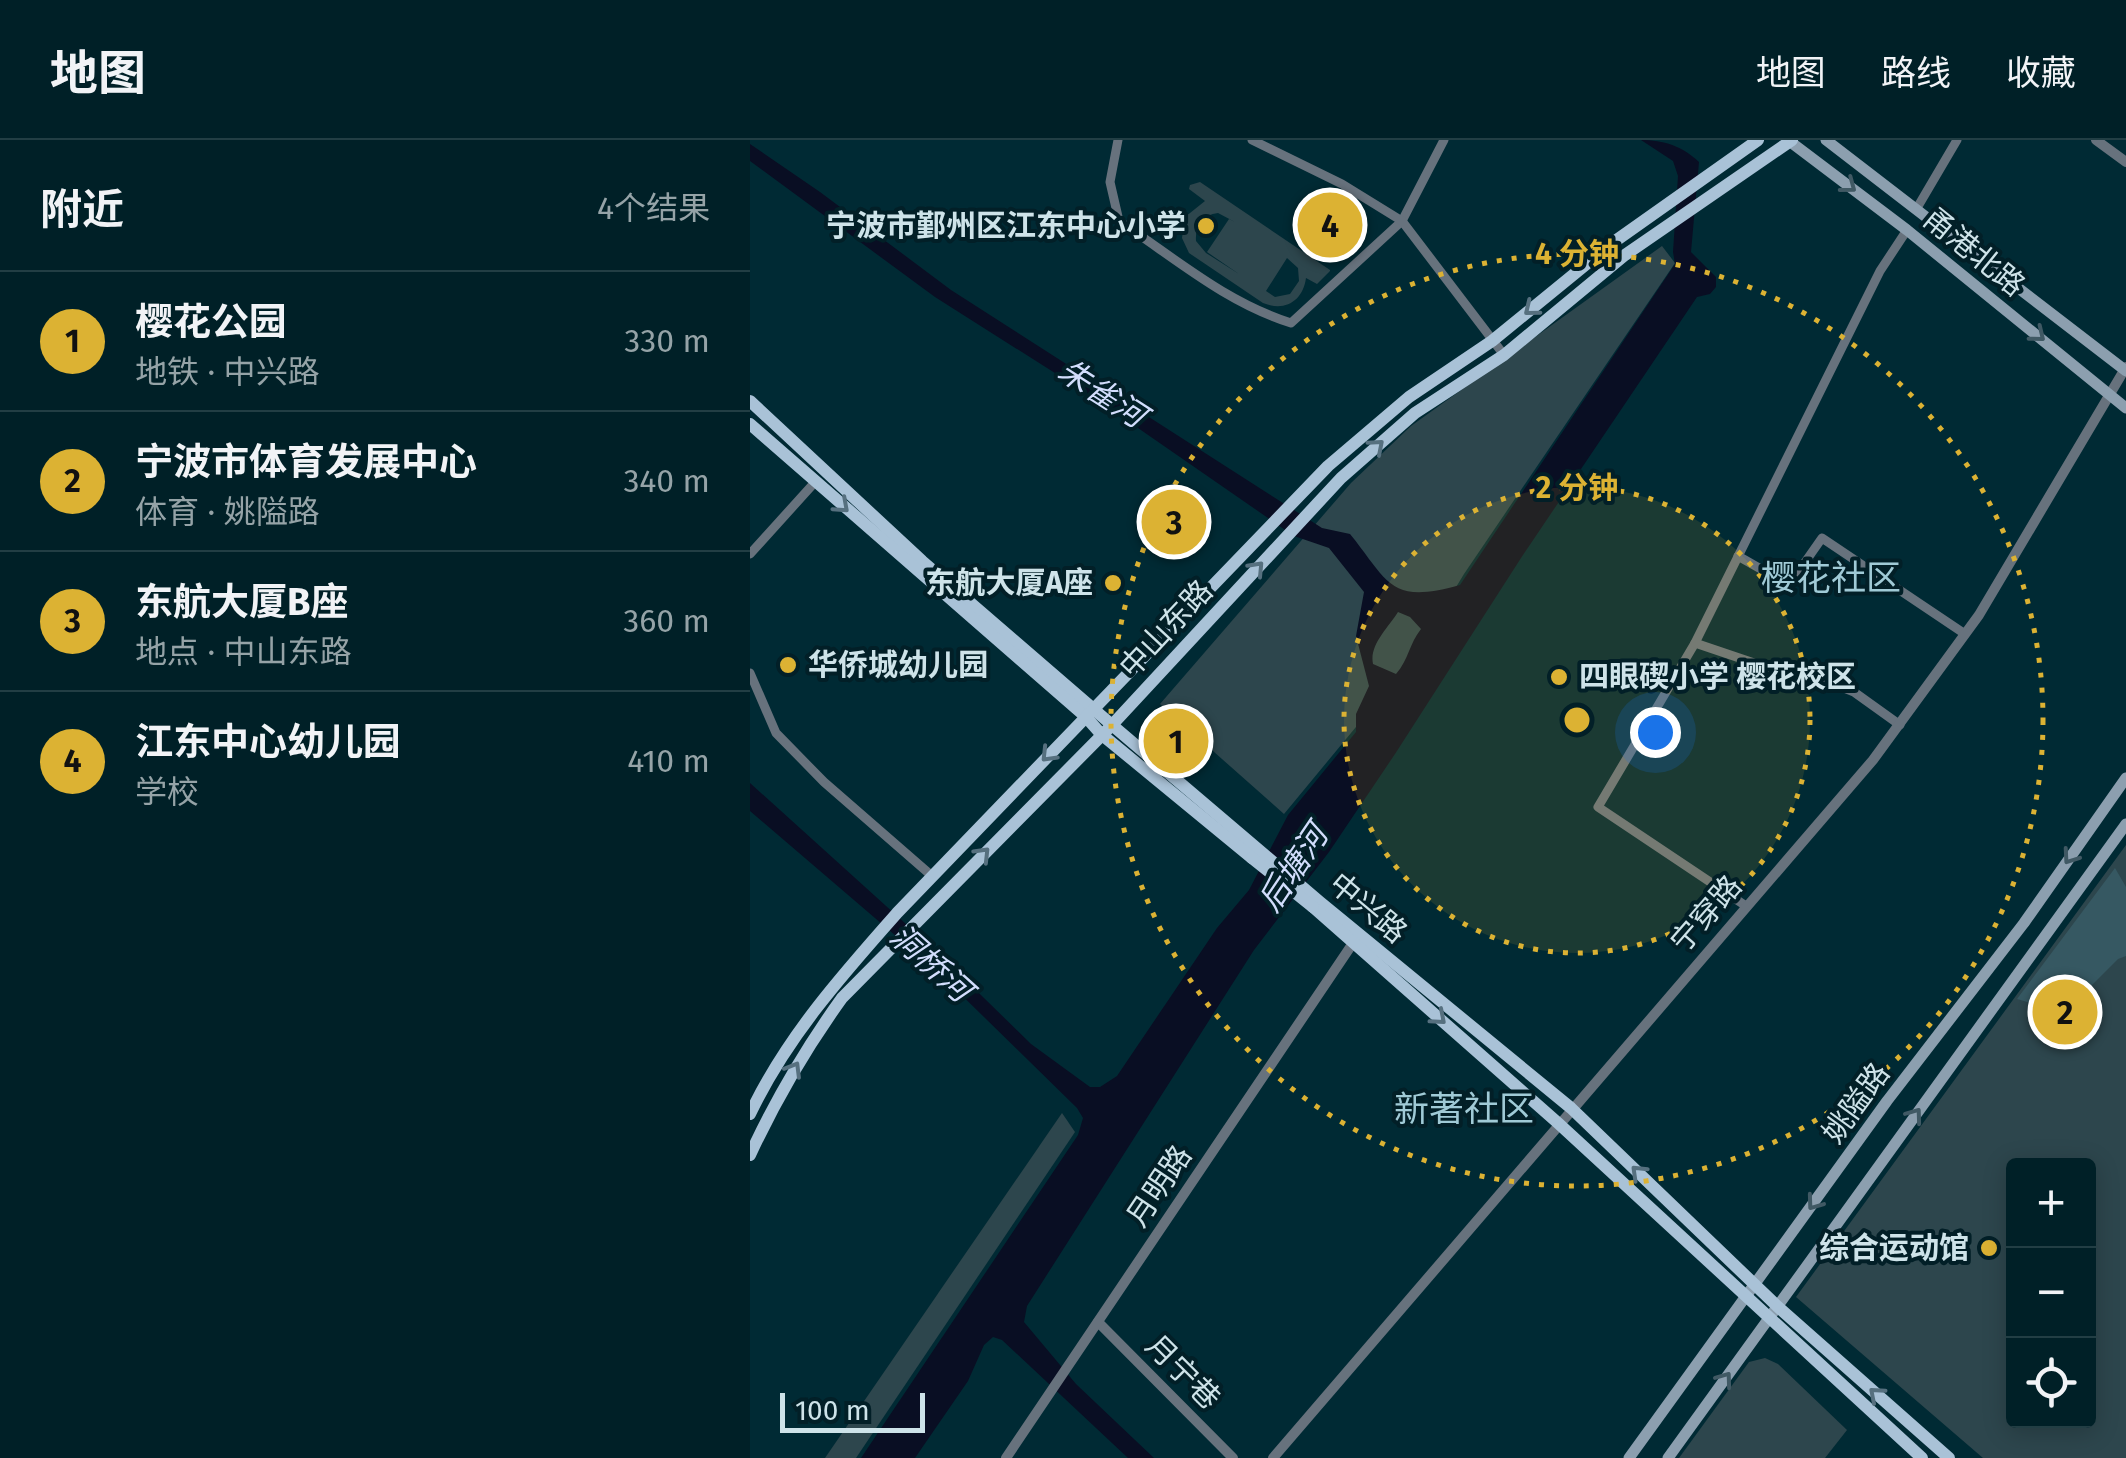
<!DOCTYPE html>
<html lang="zh">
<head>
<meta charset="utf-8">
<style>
	body { margin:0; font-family:"Fira Sans","Noto Sans SC",sans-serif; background:#0e2d33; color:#f1f3f6 }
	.controls { position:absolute; right:30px; bottom:30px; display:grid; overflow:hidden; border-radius:10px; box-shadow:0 5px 25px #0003 }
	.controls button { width:90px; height:90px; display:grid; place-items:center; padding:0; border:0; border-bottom:2px solid #223e44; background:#002027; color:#f1f3f6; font:50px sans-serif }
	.scale { position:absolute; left:30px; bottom:25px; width:145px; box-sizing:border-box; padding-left:10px; border:5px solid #cee3e9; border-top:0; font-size:28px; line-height:35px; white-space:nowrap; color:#cee3e9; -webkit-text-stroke:8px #021f27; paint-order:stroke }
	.you { position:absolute; left:905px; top:592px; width:35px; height:35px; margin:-25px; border:8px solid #fff; border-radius:50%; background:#1a73e8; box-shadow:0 0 0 15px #1a73e833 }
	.badge { display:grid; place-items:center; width:65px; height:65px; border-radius:50%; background:#dcb233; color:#111; font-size:32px; font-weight:700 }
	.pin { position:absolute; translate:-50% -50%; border:5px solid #fff; box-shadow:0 2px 10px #0006 }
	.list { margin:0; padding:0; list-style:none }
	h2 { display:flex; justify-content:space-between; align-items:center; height:130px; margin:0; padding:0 40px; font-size:42px }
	h2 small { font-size:32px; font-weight:400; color:#95a3a7 }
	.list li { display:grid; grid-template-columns:65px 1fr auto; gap:30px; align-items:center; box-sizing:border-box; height:140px; padding:0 40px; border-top:2px solid #223e44 }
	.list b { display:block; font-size:38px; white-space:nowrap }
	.list p { margin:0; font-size:32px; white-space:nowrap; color:#95a3a7 }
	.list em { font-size:32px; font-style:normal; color:#95a3a7 }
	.icon { flex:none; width:55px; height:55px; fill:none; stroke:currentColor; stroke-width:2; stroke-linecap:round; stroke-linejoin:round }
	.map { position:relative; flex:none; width:1376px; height:1318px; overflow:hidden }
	header { display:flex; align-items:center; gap:60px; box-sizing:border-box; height:140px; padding:0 50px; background:#002027; border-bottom:2px solid #223e44 }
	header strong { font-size:48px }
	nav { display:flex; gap:55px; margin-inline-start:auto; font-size:35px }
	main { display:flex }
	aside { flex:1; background:#002027 }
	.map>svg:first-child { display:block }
	.green { fill:#2d464d; fill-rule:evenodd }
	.forest { fill:#365862 }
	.water { fill:#090e23; fill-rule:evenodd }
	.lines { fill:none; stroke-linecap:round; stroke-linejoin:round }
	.minor { stroke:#67727d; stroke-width:9 }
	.tertiary { stroke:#67727d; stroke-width:10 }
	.secondary { stroke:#8c9faf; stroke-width:11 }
	.primary { stroke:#a9c2d7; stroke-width:12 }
	.primary-bridge { stroke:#a9c2d7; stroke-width:12 }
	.oneway { stroke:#405964 }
	.oneway2 { stroke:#56707f }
	.ring { fill:none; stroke:#dcb233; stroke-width:5; stroke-dasharray:5 10 }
	.poi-dot { fill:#dcb233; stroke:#021f27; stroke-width:4 }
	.labels { text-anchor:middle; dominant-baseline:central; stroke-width:8; stroke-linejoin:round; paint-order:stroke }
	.poi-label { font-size:30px; font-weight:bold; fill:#cee3e9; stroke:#021f27; text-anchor:end }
	.street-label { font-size:30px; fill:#cee3e9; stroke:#021f27 }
	.water-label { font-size:32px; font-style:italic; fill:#d2ddfc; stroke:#021f27 }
	.quarter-label { font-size:35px; fill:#a0cad6; stroke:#021f27 }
	.centre { fill:#dcb233; stroke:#021f27; stroke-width:5 }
	.ring-label { font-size:30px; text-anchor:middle; font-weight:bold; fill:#dcb233; stroke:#021f27; stroke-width:8; stroke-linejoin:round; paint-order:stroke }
</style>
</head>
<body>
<header>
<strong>地图</strong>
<nav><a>地图</a><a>路线</a><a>收藏</a></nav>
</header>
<main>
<aside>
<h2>附近<small>4个结果</small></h2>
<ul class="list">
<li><span class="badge">1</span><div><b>樱花公园</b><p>地铁 · 中兴路</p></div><em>330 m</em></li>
<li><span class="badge">2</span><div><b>宁波市体育发展中心</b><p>体育 · 姚隘路</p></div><em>340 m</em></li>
<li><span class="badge">3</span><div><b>东航大厦B座</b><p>地点 · 中山东路</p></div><em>360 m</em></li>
<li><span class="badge">4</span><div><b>江东中心幼儿园</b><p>学校</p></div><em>410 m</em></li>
</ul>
</aside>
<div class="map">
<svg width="1376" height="1318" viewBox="0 0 1376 1318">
	<rect width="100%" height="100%" fill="#002a34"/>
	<g class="green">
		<path d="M450,42L580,130V131L567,144L556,138C553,161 535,172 513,163L439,113L432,98L435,77L455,61L439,49L440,45ZM468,73L485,82L479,79L457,112L489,134L456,113L446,101C445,85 452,75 468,73ZM537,118L548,128L549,141L540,154L525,157L516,151Z"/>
		<path d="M912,106L925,123L714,434L663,518L534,674L410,564L601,343L661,286Z"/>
		<path d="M1376,705V1318H1233L1046,1157ZM1264,1026H1338V1280H1264Z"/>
		<path d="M312,973L325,992L106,1318H75Z"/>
		<path d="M1015,1218L1028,1224L1097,1290L1075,1318H929L999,1222Z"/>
	</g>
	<path class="forest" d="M1365,728L1376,747V816L1368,819L1314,873L1267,859Z"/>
	<path class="water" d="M891,0C914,0 932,6 949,22L941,112L966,137V147L960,154L947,157L771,418L645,614L579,712L504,810L277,1166L274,1182L326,1244L404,1318H378L252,1200L243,1197L234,1205L218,1241L165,1318H111L328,995L333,978L327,968L188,832L0,671V643L188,813L281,904L340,947H350L367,936L467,788L499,750L538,675L606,592V574L619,546L606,496L614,452L579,408L544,396L349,261L185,157L0,21V4L70,52L201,150L572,388L600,394C639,442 639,465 710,445L925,124L923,112L928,36L923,21ZM648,472L660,477L671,489C659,504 659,519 646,534L623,524C619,505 638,488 648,472Z"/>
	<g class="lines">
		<g class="minor">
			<path d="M368,0L360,42L369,81C425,118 475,162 541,183L652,81L694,0"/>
			<path d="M502,0L592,44L652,81L754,215"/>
			<path d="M1167,68L1207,0"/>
			<path d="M0,414L66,341"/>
			<path d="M988,416L1039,445L1072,398L1215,494"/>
			<path d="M945,503L848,667L996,766"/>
			<path d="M0,533L26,593L74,642L182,736"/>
			<path d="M1150,585L1104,552L1072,539L1013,526L945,503L1130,131L1157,90"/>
		</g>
		<g class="tertiary">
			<path d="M1346,0L1376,22"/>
			<path d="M348,1182L483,1318"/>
			<path d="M256,1318L603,803"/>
			<path d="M523,1318L1123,620L1229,475L1376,227"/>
		</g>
		<g class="secondary">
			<path d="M1038,0L1157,90L1376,268"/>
			<path d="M1076,0L1376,231"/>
			<path d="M879,1318L1137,961L1274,783L1376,638"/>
			<path d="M918,1318L1376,684"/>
		</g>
		<g class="primary">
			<path d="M0,261L172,421L362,585L570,762L821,968L1027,1166L1199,1318"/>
			<path d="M0,284L336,577L351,594L502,718"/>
			<path d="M563,767L808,983L1172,1318"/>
			<path d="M0,974C36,898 92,835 147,773L578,326L659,257L742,201L861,104L1008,0"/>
			<path d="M0,1015C26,959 56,908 92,858L362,585L591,338L665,273L754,215L875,115L1042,0"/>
		</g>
		<path class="primary-bridge" d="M502,718L563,767"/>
	</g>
	<defs><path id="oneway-chevron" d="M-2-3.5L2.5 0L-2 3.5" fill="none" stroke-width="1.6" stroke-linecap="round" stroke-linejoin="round" transform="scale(2.5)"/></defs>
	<g class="oneway">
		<use href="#oneway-chevron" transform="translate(1099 46) rotate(37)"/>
		<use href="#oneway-chevron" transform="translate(1288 195) rotate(39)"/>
		<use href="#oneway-chevron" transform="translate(1320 717) rotate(125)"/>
		<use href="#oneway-chevron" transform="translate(1165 975) rotate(-54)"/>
		<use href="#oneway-chevron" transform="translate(1064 1063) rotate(126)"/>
		<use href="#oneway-chevron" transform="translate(975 1239) rotate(-54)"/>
	</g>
	<g class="oneway2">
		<use href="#oneway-chevron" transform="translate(781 169) rotate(141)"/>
		<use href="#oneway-chevron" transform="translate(627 306) rotate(-41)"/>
		<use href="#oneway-chevron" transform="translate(92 366) rotate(42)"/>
		<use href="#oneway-chevron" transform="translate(507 428) rotate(-47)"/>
		<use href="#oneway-chevron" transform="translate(298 615) rotate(134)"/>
		<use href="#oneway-chevron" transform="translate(233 714) rotate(-46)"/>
		<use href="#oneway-chevron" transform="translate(689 878) rotate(41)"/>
		<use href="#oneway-chevron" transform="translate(44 929) rotate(-59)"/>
		<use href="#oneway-chevron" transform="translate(888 1032) rotate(-136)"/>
		<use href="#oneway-chevron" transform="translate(1126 1254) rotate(-139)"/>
	</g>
	<circle cx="827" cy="580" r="233" fill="#dcb233" fill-opacity=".12"/>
	<g class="ring">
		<circle cx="827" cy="580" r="233"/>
		<circle cx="827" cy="580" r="466"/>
	</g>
	<g class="poi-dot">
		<circle cx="456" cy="86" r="10"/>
		<circle cx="363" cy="443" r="10"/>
		<circle cx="38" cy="525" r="10"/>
		<circle cx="809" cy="537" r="10"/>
		<circle cx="1239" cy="1108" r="10"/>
	</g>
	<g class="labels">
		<g class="poi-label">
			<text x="436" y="86">宁波市鄞州区江东中心小学</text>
			<text x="343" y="443">东航大厦A座</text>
			<text x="58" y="525" text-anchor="start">华侨城幼儿园</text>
			<text x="829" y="537" text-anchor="start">四眼碶小学 樱花校区</text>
			<text x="1219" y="1108">综合运动馆</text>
		</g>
		<g class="street-label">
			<text transform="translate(1224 112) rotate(39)">甬港北路</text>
			<text transform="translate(416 489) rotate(-47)">中山东路</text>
			<text transform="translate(618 768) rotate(40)">中兴路</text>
			<text transform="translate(956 774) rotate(-49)">宁穿路</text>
			<text transform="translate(1106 963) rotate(-54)">姚隘路</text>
			<text transform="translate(409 1046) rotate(-56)">月明路</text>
			<text transform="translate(433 1232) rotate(45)">月宁巷</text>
		</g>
		<g class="water-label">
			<text transform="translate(352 253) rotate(33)">朱雀河</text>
			<text transform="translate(543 728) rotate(-56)">后塘河</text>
			<text transform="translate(181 823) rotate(42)">洞桥河</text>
		</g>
		<g class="quarter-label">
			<text x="1081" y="438">樱花社区</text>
			<text x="714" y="969">新著社区</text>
		</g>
	</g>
	<circle cx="827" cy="580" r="15" class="centre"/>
	<g class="ring-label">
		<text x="827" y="124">4 分钟</text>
		<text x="827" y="358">2 分钟</text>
	</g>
</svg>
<div class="controls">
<button>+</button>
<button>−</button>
<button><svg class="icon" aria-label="locate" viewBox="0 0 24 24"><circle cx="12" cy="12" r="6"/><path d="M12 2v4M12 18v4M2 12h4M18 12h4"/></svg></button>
</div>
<div class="scale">100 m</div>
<div class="you"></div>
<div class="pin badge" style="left:426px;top:601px">1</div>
<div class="pin badge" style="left:1315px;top:872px">2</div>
<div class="pin badge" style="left:424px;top:382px">3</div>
<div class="pin badge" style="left:580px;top:85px">4</div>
</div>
</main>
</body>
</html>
